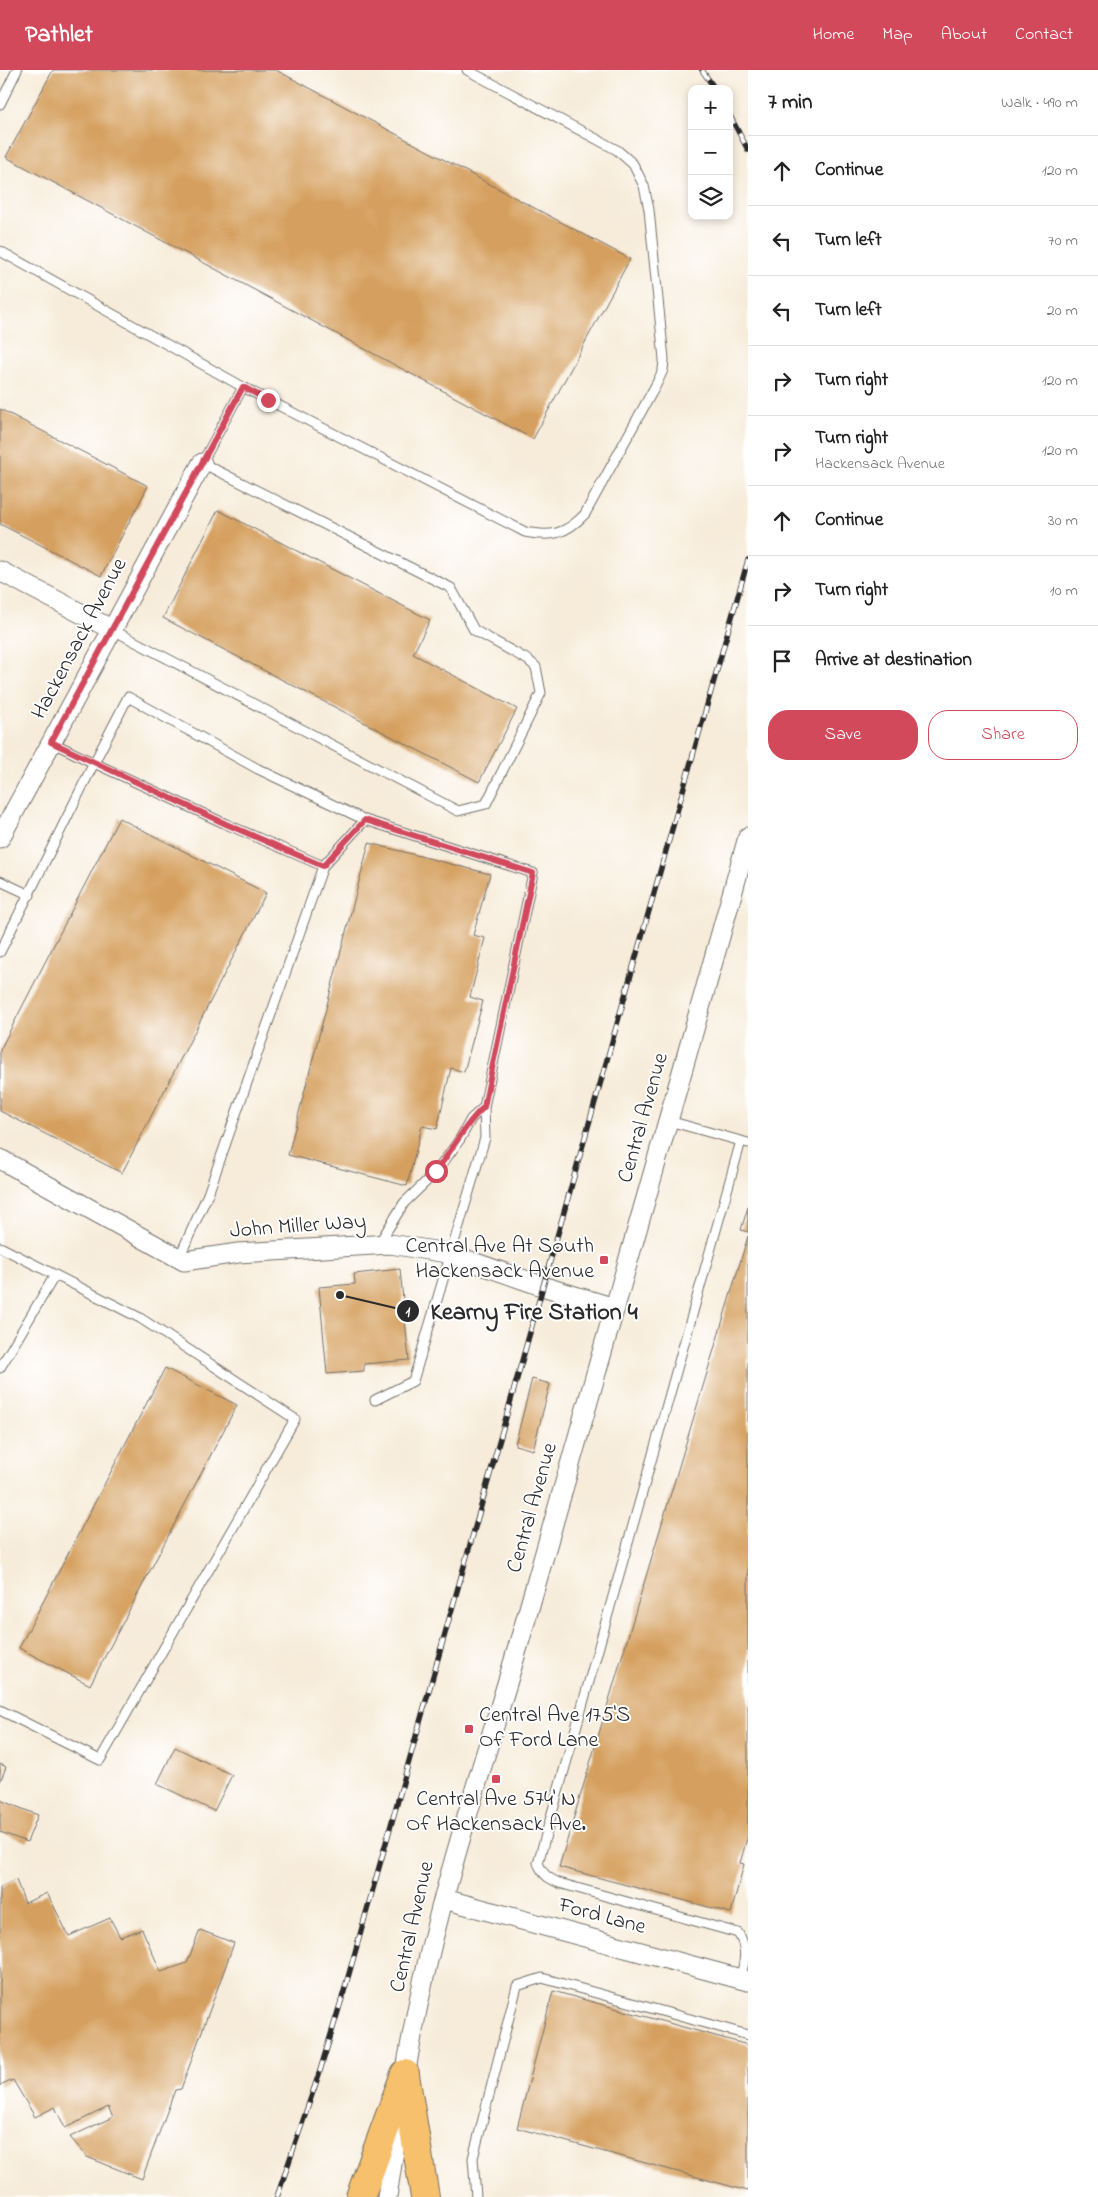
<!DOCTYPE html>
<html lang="en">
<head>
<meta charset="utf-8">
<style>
	body { margin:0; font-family:"Indie Flower",sans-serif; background:#f2f2f2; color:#222 }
	.controls { position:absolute; right:15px; top:15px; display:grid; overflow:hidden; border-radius:10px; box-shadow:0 2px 8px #0003 }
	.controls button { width:45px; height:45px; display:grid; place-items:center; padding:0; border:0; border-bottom:1px solid #e0e0e0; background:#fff; color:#222; font:25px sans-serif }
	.stop { position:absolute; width:15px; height:15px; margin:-11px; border:4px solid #d1495b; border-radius:50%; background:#fff }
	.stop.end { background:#d1495b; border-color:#fff; box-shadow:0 1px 5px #0008 }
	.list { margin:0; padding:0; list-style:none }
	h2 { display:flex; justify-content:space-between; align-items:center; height:65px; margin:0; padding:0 20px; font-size:21px }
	h2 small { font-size:16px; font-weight:400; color:#767676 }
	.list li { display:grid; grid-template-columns:32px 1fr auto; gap:15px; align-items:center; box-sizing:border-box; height:70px; padding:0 20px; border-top:1px solid #e0e0e0 }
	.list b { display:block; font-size:19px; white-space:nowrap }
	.list p { margin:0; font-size:16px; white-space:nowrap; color:#767676 }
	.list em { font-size:16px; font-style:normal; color:#767676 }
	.actions { display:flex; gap:10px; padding:15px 20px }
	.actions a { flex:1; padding:11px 0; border:1px solid #d1495b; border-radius:20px; text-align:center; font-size:18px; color:#d1495b }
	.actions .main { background:#d1495b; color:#fff }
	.icon { flex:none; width:28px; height:28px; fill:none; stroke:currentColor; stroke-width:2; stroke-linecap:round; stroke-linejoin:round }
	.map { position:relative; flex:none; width:748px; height:2127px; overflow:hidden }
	header { display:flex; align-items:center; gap:30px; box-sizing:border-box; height:70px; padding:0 25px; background:#d1495b; color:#fff }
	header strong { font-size:24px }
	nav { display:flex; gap:28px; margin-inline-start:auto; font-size:18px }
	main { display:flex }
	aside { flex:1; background:#fff }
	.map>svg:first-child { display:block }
	.building { fill:#d5a05f }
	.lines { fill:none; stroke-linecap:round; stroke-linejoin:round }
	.lane-casing { stroke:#726f68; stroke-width:11 }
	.street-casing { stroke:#726f68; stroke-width:21 }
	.highway-casing { stroke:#726f68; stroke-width:30 }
	.lane { stroke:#fff; stroke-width:9 }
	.street { stroke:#fff; stroke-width:19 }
	.highway { stroke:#f7c06c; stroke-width:28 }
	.rail-casing { stroke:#2b2b2b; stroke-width:5.5 }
	.rail { stroke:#fff; stroke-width:4; stroke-dasharray:11; stroke-linecap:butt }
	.route { stroke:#d1495b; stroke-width:6 }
	.poi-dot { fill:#d1495b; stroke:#fff; stroke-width:2 }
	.labels { text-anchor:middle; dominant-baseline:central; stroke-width:4; stroke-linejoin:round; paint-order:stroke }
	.street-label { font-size:22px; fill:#2b2b2b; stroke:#fff }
	.poi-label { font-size:22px; fill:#2b2b2b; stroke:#fff; text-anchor:end }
	.leader { fill:none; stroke:#2b2b2b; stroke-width:2 }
	.callout-dot { fill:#2b2b2b; stroke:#fff; stroke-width:2 }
	.mark-label { font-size:15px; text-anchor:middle; font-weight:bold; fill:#fff }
	.callout-label { font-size:24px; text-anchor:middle; font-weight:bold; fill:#2b2b2b; stroke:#fff; stroke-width:4; stroke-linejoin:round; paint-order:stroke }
</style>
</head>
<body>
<header>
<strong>Pathlet</strong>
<nav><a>Home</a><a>Map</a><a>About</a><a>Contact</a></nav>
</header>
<main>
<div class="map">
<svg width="748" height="2127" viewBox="0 0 748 2127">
	<rect width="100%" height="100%" fill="#fff"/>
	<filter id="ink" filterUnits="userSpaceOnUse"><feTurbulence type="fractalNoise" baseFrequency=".02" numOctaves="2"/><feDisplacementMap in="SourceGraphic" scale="10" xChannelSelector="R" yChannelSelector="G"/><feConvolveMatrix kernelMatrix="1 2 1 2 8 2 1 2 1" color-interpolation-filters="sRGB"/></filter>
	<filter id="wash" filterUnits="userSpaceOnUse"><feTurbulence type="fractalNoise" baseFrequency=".0096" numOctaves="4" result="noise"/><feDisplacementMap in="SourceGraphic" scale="20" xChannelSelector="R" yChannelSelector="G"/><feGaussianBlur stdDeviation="1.12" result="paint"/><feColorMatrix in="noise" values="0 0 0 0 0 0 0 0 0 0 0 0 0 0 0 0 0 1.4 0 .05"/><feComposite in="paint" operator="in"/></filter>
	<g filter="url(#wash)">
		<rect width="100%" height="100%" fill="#f7ecda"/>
		<g id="blocks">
			<g class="building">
				<path d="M53,0H276L630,189L533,369L6,87Z"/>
				<path d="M0,339L148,416L101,506L0,454Z"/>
				<path d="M218,440L430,550L413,584L517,639L479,712L163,548Z"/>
				<path d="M119,748L266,823L122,1103L0,1041V980Z"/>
				<path d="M369,773L490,804L473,865L485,868L470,927L483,931L464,1002L451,998L437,1059L422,1056L407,1116L288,1085Z"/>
				<path d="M748,1137V1162L741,1160Z"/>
				<path d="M748,1166V1765L740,1793L744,1794L731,1843L559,1797Z"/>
				<path d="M400,1199L409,1290L364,1294V1301L327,1304L319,1217L355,1214L354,1204Z"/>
				<path d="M165,1298L237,1335L90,1615L19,1578Z"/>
				<path d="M532,1309L550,1314L533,1380L515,1375Z"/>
				<path d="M175,1677L232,1705L214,1741L157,1714Z"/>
				<path d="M0,1694L6,1697L0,1712Z"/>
				<path d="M0,1730L38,1745L27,1772L0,1762Z"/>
				<path d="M16,1810L25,1833L47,1823L69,1866L110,1848L120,1867L142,1859L161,1902L187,1893L200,1860L234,1873L181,2019L175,2020L142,2109L87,2087L70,2067L113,2047L108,2037L65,2058L55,2037L35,2047L13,2010L0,2016V1817Z"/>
				<path d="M553,1921L748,1975V2121L517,2058Z"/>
			</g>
		</g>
	</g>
	<g filter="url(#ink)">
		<use href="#blocks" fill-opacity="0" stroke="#726f68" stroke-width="1"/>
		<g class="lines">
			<defs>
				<g id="lane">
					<path d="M0,34L17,0"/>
					<path d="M0,181L243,317L202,393L451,518L474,560L528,590L536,597L541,623L486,734L458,741L111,559"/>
					<path d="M243,317L525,462C551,467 565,465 585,444L657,313L663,300L664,289L649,140L644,116L633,94L617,80L467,0"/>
					<path d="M323,796L226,754L94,693L128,627L258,699L365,750"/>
					<path d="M0,811L30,825"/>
					<path d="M0,882L94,693L51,672"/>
					<path d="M669,1051L748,1073"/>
					<path d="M0,1177L140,1248L295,1349L100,1690L0,1640"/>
					<path d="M179,1188L208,1124L323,796L365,750L533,803L484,1037L471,1049L460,1069L437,1101L404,1133L378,1175"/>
					<path d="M0,1298L55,1205"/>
					<path d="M375,1330L413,1311L485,1068L484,1037"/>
					<path d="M740,1909C745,1892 748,1878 738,1863L559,1813C548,1808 543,1805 538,1793L741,1071"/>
					<path d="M476,2127L473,2088L517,1916L542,1908L748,1965"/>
				</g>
				<g id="street">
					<path d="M0,501L111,559"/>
					<path d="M0,768L202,393"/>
					<path d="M0,1089L184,1191L238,1183L390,1174L447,1183L542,1216L615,1238"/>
					<path d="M444,1829L748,1911"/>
					<path d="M404,2014C427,1855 482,1703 526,1549C601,1289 675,1028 748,767"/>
					<path d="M387,2127L399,2047"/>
				</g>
				<g id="highway">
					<path d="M405,2005L425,2127"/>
					<path d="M360,2127L405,2004"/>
				</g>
			</defs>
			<use href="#lane" class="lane-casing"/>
			<use href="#street" class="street-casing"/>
			<use href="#highway" class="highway-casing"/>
			<use href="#lane" class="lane"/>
			<use href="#street" class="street"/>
			<use href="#highway" class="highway"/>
			<defs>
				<g id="rail">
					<path d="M702,0L715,19"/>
					<path d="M729,44L748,80"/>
					<path d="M277,2127L319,2004L343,1925L748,490"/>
				</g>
			</defs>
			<use href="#rail" class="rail-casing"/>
			<use href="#rail" class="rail"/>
		</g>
	</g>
	<g class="lines" filter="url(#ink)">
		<path class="route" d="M268,330L243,317L51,672L226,754L323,796L365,750L533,803L484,1037C465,1054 452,1080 436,1101"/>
	</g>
	<g class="poi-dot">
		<rect x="599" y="1185" width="10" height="10" rx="2.5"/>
		<rect x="464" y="1654" width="10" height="10" rx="2.5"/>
		<rect x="491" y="1704" width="10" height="10" rx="2.5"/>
	</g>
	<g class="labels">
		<g class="street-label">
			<text transform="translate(80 569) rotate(-62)">Hackensack Avenue</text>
			<text transform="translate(644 1048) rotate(-74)">Central Avenue</text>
			<text transform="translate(298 1157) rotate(-4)">John Miller Way</text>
			<text transform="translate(533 1438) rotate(-74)">Central Avenue</text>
			<text transform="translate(602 1847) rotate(15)">Ford Lane</text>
			<text transform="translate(413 1857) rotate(-77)">Central Avenue</text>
		</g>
		<g class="poi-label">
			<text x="594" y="1177">Central Ave At South<tspan x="594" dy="25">Hackensack Avenue</tspan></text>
			<text x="479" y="1646" text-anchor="start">Central Ave 175'S<tspan x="479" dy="25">Of Ford Lane</tspan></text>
			<text x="496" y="1730" text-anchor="middle">Central Ave 574' N<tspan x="496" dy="25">Of Hackensack Ave.</tspan></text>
		</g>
	</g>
	<path class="leader" d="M340 1225L408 1241"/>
	<g class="callout-dot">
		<circle cx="340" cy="1225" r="5"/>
		<circle cx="408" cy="1241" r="12"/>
	</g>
	<g class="mark-label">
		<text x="408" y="1246">1</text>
	</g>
	<g class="callout-label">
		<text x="534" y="1249">Kearny Fire Station 4</text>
	</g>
</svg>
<div class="controls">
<button>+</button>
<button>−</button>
<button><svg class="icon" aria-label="layers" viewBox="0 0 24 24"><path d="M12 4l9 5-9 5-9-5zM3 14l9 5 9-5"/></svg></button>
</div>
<div class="stop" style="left:436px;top:1101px"></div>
<div class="stop end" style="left:268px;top:330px"></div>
</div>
<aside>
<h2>7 min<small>Walk · 490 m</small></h2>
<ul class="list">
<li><svg class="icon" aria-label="ahead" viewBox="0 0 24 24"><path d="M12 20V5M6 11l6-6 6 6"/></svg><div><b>Continue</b></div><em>120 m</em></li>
<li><svg class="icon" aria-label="left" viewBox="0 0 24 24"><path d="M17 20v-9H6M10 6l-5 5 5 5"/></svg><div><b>Turn left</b></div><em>70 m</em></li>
<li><svg class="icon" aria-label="left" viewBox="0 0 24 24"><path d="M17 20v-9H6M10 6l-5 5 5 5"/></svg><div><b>Turn left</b></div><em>20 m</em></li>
<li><svg class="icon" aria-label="right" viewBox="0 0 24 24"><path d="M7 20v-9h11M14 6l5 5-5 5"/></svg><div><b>Turn right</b></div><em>120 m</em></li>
<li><svg class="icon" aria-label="right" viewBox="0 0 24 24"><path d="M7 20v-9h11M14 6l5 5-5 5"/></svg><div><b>Turn right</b><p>Hackensack Avenue</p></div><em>120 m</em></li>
<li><svg class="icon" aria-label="ahead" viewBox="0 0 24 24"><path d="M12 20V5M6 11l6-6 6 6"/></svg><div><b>Continue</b></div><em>30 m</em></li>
<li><svg class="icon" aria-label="right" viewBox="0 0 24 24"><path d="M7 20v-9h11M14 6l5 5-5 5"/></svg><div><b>Turn right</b></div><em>10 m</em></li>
<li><svg class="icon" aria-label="arrive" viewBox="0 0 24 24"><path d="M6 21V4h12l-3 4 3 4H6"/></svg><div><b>Arrive at destination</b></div></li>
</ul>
<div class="actions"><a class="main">Save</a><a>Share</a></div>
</aside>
</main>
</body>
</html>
